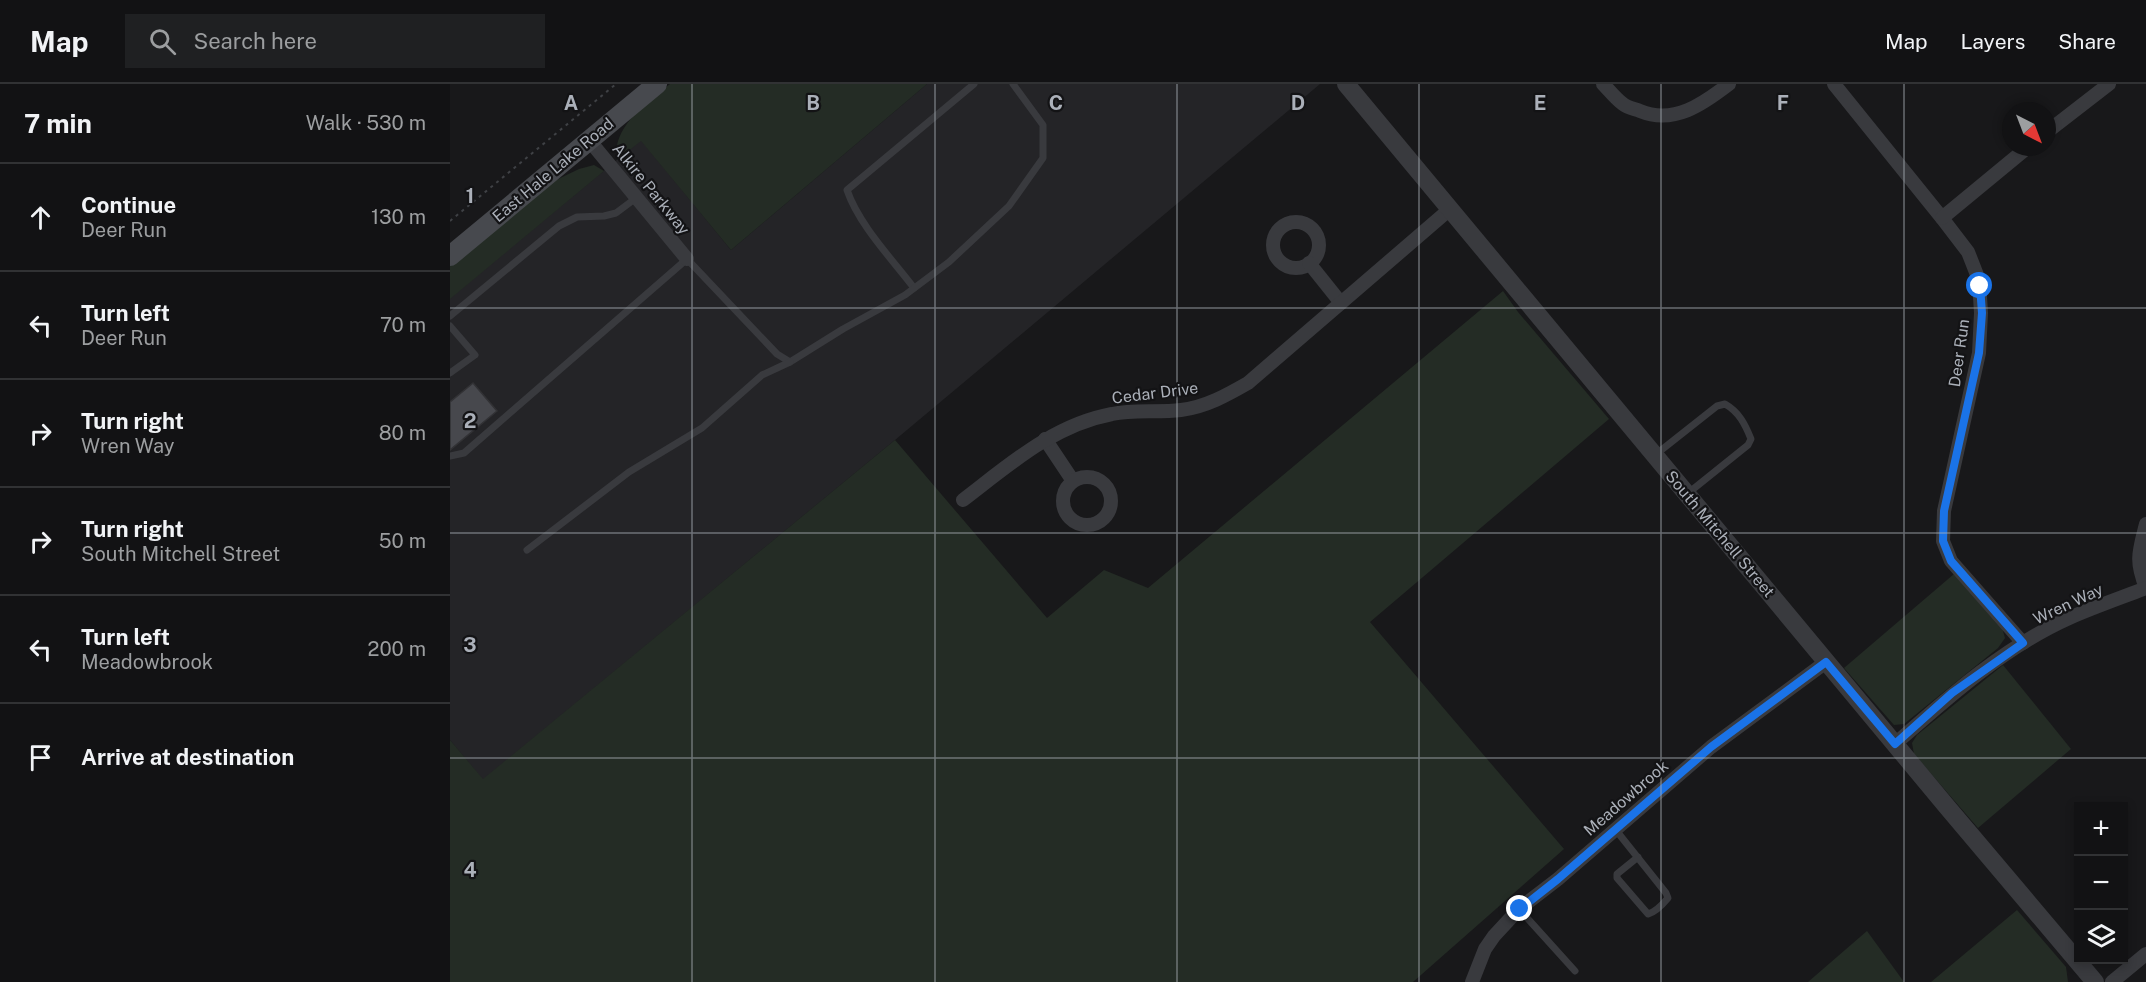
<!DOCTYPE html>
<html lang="en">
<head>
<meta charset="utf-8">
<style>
	body { margin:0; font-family:"Public Sans",sans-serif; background:#1f2022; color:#f1f3f6 }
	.controls { position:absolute; right:18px; bottom:18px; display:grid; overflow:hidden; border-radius:0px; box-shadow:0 3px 9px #0003 }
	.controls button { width:54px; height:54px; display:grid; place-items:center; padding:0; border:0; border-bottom:2px solid #313234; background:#121214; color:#f1f3f6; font:30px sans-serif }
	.compass { position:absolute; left:1552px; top:18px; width:54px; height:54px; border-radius:50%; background:#121214; box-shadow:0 3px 9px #0003; rotate:138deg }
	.stop { position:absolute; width:18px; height:18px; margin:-14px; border:4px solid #1a73e8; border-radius:50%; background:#fff }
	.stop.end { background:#1a73e8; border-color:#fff; box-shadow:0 2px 6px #0008 }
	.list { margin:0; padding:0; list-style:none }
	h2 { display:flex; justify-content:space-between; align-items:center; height:78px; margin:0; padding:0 24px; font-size:26px }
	h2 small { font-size:20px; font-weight:400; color:#9c9ea0 }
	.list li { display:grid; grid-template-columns:39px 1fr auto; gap:18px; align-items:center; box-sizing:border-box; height:108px; padding:0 24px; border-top:2px solid #313234 }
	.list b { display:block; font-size:22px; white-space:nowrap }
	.list p { margin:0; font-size:20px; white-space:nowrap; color:#9c9ea0 }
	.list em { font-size:20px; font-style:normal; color:#9c9ea0 }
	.icon { flex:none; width:33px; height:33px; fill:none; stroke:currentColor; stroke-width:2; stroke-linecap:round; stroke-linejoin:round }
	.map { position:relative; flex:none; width:1696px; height:898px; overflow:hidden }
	header { display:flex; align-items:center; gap:36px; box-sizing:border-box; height:84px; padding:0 30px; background:#121214; border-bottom:2px solid #313234 }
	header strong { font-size:28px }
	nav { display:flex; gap:33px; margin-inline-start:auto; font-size:21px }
	.search { width:420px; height:54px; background:#1f2022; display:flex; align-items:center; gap:15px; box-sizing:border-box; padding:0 21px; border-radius:0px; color:#9c9ea0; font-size:22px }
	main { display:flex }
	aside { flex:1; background:#121214 }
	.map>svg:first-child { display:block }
	.built { fill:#242427 }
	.green { fill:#242c25 }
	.building { fill:#47484d; stroke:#323235; stroke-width:1.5 }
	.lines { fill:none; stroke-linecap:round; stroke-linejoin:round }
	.path { stroke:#3f4145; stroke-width:2; stroke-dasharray:3 4.5; stroke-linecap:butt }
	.service { stroke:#393a3e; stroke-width:7 }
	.minor { stroke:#393a3e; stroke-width:14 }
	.tertiary { stroke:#393a3e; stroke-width:18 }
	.secondary { stroke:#47494e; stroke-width:20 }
	.route { stroke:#1a73e8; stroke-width:8 }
	.grid { fill:none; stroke:#abb0b9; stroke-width:1.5; stroke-opacity:0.55 }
	.labels { text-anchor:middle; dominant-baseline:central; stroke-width:4.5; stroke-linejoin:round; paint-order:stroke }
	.street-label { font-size:16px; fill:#abb0b9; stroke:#131315 }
	.grid-label { font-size:20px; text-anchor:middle; font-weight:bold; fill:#abb0b9; stroke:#131315; stroke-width:4.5; stroke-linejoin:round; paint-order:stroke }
</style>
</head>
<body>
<header>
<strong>Map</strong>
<div class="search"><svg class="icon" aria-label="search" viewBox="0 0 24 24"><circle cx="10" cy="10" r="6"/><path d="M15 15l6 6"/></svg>Search here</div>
<nav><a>Map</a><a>Layers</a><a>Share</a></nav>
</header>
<main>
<aside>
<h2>7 min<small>Walk · 530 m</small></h2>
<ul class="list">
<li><svg class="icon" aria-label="ahead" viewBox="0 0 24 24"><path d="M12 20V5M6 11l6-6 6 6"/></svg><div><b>Continue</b><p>Deer Run</p></div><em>130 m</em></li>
<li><svg class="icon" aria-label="left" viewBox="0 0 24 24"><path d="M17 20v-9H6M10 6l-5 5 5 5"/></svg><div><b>Turn left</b><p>Deer Run</p></div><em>70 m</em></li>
<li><svg class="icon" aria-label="right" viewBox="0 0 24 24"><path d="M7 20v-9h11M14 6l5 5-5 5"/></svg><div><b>Turn right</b><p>Wren Way</p></div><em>80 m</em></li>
<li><svg class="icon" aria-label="right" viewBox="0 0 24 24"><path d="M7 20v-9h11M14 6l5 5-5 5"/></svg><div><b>Turn right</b><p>South Mitchell Street</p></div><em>50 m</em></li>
<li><svg class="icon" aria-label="left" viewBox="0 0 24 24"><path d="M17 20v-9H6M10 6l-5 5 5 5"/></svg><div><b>Turn left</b><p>Meadowbrook</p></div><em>200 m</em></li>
<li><svg class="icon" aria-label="arrive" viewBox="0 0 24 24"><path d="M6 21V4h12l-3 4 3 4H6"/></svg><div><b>Arrive at destination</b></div></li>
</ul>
</aside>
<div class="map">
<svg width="1696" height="898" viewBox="0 0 1696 898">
	<rect width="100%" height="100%" fill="#18181a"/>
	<path class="built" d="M477,0H870L445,356L33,696L0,656V214L191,56L281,166Z"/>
	<g class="green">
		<path d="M220,0H477L281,166L191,57L167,76C161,44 197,18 220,0Z"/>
		<path d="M144,81L154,87L0,215V182L100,99L129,85Z"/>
		<path d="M1053,207L1068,228L1159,335L920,538L1114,765L963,898H0V656L33,695L445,356L597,534L654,486L698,504Z"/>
		<path d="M1504,490L1552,544L1555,554L1548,564L1454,640L1444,641L1394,584Z"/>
		<path d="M1553,581L1621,665L1528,744L1464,670L1462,659L1467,651Z"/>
		<path d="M1567,826L1616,883L1618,898H1481Z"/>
		<path d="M1417,847L1454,898H1358Z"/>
	</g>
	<path class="building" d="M23,299L47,327L0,366V318Z"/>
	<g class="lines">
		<path class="path" d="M0,137L166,0"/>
		<g class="service">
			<path d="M464,204C442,175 409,141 397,106L524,0"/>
			<path d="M0,232L109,142L127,133L154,132L166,129L186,114"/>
			<path d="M0,242L25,271L0,289"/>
			<path d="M1205,371L1267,322L1275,320C1289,328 1295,340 1301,355L1298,361L1237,410"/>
			<path d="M0,372L14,369L237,175L327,270L340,278L393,245L455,211L499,178L559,122L593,74V41L563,0"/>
			<path d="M77,466L179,388L252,344L312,291L340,278"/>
			<path d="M1165,745L1216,809L1218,814C1213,820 1206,828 1198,830L1167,794V790L1188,773"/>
			<path d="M1069,825L1125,887"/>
		</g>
		<g class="minor">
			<path d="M1153,0C1159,6 1166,15 1173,20C1178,24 1185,25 1190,27C1224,41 1253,20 1279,0"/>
			<path d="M1384,0L1492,134L1518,168L1529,196L1531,229L1529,269L1494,427L1493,457L1501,477L1573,559"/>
			<path d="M1597,48L1659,0"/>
			<path d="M139,56L237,175"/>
			<path d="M1492,134L1578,63"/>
			<circle cx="846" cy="161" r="23"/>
			<path d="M859,179L891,219"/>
			<path d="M595,355L623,397"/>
			<circle cx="637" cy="417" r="24"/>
			<path d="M513,416C559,381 603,341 662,330C684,325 708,329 731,326C756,323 777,311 798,299L1000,125"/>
			<path d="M1696,504C1685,476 1689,468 1696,440"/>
			<path d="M1445,660C1497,614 1554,563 1619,534C1644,523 1670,514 1696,504"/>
			<path d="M1022,898L1035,865L1044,852L1069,825L1108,795L1261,663L1376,578"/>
			<path d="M1662,898L1696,870"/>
		</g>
		<path class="tertiary" d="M896,0L1498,724L1645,898"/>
		<path class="secondary" d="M0,172L207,0"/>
	</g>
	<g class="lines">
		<path class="route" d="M1070,825L1108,795L1261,663L1376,578L1445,660L1502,609L1573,559L1501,477L1493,457L1494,427L1529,269L1532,229L1530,202"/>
	</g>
	<path class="grid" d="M242,0V898M485,0V898M727,0V898M969,0V898M1211,0V898M1454,0V898M0,224H1696M0,449H1696M0,674H1696"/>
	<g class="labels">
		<g class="street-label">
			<text transform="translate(103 86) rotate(-40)">East Hale Lake Road</text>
			<text transform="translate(201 105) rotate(51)">Alkire Parkway</text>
			<text transform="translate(1509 269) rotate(-82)">Deer Run</text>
			<text transform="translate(705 309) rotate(-7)">Cedar Drive</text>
			<text transform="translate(1270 450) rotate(50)">South Mitchell Street</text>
			<text transform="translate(1618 520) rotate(-25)">Wren Way</text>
			<text transform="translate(1176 714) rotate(-41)">Meadowbrook</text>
		</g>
	</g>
	<g class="grid-label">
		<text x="121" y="26">A</text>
		<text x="363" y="26">B</text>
		<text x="606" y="26">C</text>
		<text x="848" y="26">D</text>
		<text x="1090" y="26">E</text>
		<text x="1333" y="26">F</text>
		<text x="20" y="119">1</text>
		<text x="20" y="344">2</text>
		<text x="20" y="568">3</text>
		<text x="20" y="793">4</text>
	</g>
</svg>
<div class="controls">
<button>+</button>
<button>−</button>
<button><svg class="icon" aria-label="layers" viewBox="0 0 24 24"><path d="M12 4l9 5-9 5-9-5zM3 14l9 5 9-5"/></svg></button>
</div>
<svg class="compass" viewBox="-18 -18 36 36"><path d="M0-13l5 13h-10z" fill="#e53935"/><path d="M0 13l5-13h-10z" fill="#9c9ea0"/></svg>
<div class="stop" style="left:1530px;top:202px"></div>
<div class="stop end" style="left:1070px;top:825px"></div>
</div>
</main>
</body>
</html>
